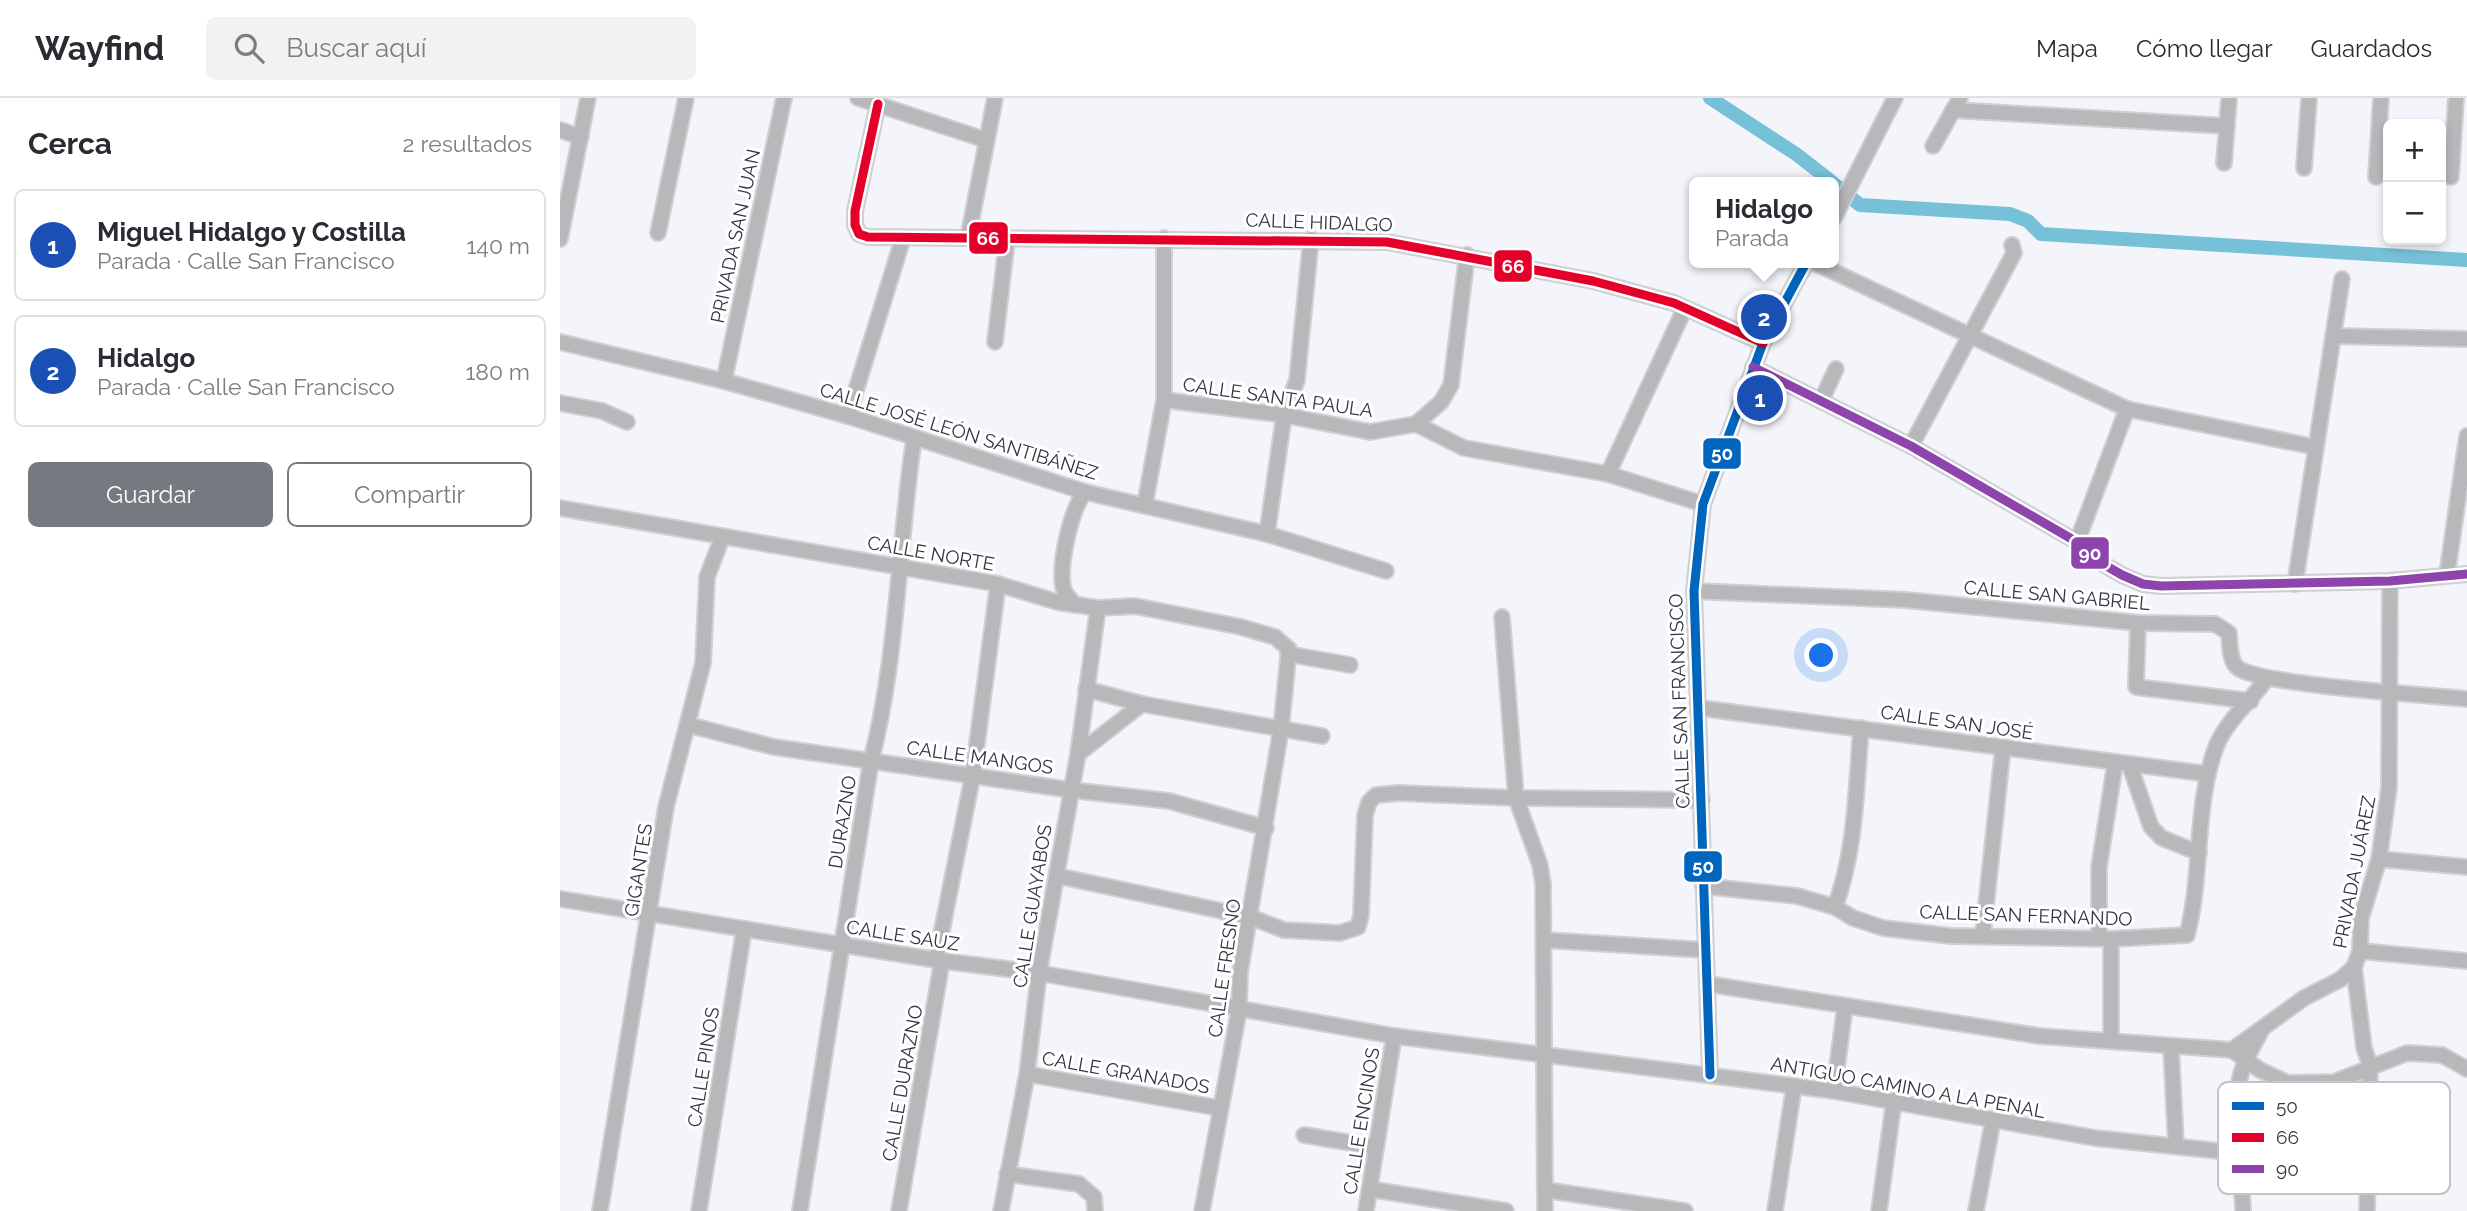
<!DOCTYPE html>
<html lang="es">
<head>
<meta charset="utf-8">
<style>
	body { margin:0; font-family:Raleway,sans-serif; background:#f2f2f3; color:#2b2b33 }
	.controls { position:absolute; right:21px; top:21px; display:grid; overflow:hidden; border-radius:10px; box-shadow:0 4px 10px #0003 }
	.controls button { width:63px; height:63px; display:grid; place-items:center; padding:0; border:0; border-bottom:2px solid #e1e1e2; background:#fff; color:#2b2b33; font:35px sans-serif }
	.you { position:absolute; left:1262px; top:558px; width:24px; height:24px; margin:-18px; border:5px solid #fff; border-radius:50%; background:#1a73e8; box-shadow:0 0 0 10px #1a73e833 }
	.badge { display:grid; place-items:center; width:46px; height:46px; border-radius:50%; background:#777981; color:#fff; font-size:23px; font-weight:700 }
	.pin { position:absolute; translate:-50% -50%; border:4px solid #fff; box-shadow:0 2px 7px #0006 }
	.popup { position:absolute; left:1129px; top:79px; width:150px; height:91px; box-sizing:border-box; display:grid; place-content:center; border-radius:10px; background:#fff; filter:drop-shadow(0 2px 5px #0005); font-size:23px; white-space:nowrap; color:#7c7c81 }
	.popup b { font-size:26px; color:#2b2b33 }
	.popup::after { content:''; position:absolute; left:50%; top:100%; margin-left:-14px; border:14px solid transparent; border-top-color:#fff }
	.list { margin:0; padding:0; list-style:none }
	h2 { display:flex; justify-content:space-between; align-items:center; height:91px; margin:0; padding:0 28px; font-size:30px }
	h2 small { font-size:23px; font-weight:400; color:#7c7c81 }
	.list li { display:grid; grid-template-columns:46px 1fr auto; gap:21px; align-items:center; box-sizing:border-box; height:112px; margin:0 14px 14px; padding:0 14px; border:2px solid #e1e1e2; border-radius:10px }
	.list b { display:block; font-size:26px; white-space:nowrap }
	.list p { margin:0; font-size:23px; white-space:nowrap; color:#7c7c81 }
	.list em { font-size:23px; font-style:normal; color:#7c7c81 }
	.actions { display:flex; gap:14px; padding:21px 28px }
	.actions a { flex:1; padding:16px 0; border:2px solid #777981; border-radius:10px; text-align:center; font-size:24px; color:#777981 }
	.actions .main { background:#777981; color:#fff }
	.icon { flex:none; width:38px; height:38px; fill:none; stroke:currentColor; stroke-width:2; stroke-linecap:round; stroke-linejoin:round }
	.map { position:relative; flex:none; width:1907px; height:1113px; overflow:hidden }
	header { display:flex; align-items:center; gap:42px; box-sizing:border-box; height:98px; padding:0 35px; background:#fff; border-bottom:2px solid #e1e1e2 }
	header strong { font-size:33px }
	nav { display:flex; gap:38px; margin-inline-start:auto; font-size:24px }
	.search { width:490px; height:63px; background:#f2f2f3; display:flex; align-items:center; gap:18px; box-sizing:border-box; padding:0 24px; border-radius:10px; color:#7c7c81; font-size:26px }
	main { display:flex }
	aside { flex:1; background:#fff }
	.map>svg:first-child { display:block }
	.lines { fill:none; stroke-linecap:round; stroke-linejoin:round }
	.canal { stroke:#76c0d8; stroke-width:14 }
	.minor-casing { stroke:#ced0d4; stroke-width:18 }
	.minor { stroke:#b8b8bb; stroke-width:14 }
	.bus-1-casing { stroke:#fff; stroke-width:14 }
	.bus-2-casing { stroke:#fff; stroke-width:14 }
	.bus-3-casing { stroke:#fff; stroke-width:14 }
	.bus-1 { stroke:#0065bd; stroke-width:9 }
	.bus-2 { stroke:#e4002b; stroke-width:9 }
	.bus-3 { stroke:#8e44ad; stroke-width:9 }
	.labels { text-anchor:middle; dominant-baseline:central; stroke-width:6; stroke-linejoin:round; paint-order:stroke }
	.street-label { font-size:19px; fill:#333640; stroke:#fff }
	.key { fill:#fff; stroke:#c2c3c6; stroke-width:2 }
	.key-label { font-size:19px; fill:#333640 }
	.line-badge { stroke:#fff; stroke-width:2.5 }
	.badge-label { font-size:19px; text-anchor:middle; font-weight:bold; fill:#fff }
</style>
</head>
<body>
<header>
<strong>Wayfind</strong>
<div class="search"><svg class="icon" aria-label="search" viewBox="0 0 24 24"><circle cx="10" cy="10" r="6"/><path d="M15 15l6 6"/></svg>Buscar aquí</div>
<nav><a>Mapa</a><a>Cómo llegar</a><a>Guardados</a></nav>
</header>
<main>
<aside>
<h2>Cerca<small>2 resultados</small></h2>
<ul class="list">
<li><span class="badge" style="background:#1a4fb4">1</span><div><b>Miguel Hidalgo y Costilla</b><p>Parada · Calle San Francisco</p></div><em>140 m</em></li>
<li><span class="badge" style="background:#1a4fb4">2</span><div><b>Hidalgo</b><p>Parada · Calle San Francisco</p></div><em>180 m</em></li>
</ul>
<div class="actions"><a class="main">Guardar</a><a>Compartir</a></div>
</aside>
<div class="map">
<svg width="1907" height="1113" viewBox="0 0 1907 1113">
	<rect width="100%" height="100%" fill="#f4f5fa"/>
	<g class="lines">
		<g class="canal">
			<path d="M1150,0L1236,56L1272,84"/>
			<path d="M1274,86L1300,107L1450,116L1468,123L1481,136L1907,162"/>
		</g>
		<defs>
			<g id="minor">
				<path d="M298,0L426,42"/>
				<path d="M318,6L295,113V127L299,136L308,139L827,144L1033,183L1114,205L1203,245"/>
				<path d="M1393,12L1667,28"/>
				<path d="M0,32L21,39"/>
				<path d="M1373,48L1400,0"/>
				<path d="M1664,65L1669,0"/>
				<path d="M1744,70L1749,0"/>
				<path d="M1816,79L1821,0"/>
				<path d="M1891,79L1896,0"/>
				<path d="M1274,120L1335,0"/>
				<path d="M98,135L126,0"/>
				<path d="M408,140L435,0"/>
				<path d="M0,141L28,0"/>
				<path d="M1255,165L1567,311L1755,349"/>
				<path d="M1773,238L1907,241"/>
				<path d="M0,244L164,283L288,318L525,394L707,436L826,473"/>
				<path d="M435,244L447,142"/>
				<path d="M1193,269L1351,348L1517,444L1543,466L1562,477L1583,486L1601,488L1830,483L1907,476"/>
				<path d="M164,283L224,0"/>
				<path d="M604,302L724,317L810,334L856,326L904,350L1048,376L1143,406"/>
				<path d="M1261,303L1276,271"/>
				<path d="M0,305L42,313L67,324"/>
				<path d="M288,318L343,140"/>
				<path d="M856,326L881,304L891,287L907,157"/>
				<path d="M1351,348L1454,155L1452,147"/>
				<path d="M1048,376L1125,210"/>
				<path d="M585,406L604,302V140"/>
				<path d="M0,410L438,486L497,504L538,510L575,508L681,529L715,539L729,551L721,631L680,874L679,912L642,1113"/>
				<path d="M707,436L724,317L737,282L751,141"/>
				<path d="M1517,444L1567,311"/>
				<path d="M1887,477L1907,338"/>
				<path d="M1735,486L1782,181"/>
				<path d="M1134,493L1346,502L1578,525L1655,526L1669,535C1670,546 1669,563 1678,570C1701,587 1868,597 1907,601"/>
				<path d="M516,507C510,502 505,497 503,489C499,466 510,413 525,394"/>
				<path d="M942,519L956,700L980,767L983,786L985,1113"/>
				<path d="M1578,525L1576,589L1691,603"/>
				<path d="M728,556L790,567"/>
				<path d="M526,591L582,606L762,638"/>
				<path d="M1140,610L1648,676"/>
				<path d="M129,627L214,649L511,692L609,703L706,730"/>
				<path d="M518,656L582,606"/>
				<path d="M1570,668L1591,729L1602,740L1639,755"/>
				<path d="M1819,761L1907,769"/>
				<path d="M498,778L690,819L724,832L780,835L798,829L801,817L805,717L809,704L816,697L839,695L956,700L1142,702"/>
				<path d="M1143,788L1237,798L1275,809L1293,820L1323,830L1391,838L1551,841L1627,837C1643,776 1634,708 1656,649C1666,623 1691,603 1707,580"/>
				<path d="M0,801L376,862L479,875L834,938L1274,993L1535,1040L1678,1055"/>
				<path d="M1275,809C1296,752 1296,690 1301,630"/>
				<path d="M1423,836L1443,649"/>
				<path d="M1539,840V769L1555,666"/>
				<path d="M1551,841V941"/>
				<path d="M984,842L1145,852"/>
				<path d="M1800,853L1907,863"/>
				<path d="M376,862L413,676L438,486"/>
				<path d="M1148,886L1479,938L1672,952L1700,972L1728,985L1774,984L1847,955L1882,957L1907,971"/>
				<path d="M1611,949L1616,1048"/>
				<path d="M1672,952L1744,900L1781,881L1794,869"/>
				<path d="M467,976L659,1010"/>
				<path d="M1150,977L1134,493L1143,406L1203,245L1246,165"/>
				<path d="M1274,993L1285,908"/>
				<path d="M744,1037L816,1049"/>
				<path d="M447,1076L519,1086L534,1099L535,1113"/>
				<path d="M809,1091L946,1113"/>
				<path d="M986,1092L1125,1113"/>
				<path d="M40,1113L106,709L143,565L147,479L162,440"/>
				<path d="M139,1113L184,831"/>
				<path d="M240,1113L311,663C338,558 338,448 354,341"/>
				<path d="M339,1113L382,863"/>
				<path d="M441,1113L467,976L479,875L518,656L538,510"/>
				<path d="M806,1113L834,938"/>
				<path d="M1215,1113L1234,988"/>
				<path d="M1319,1113L1334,1002"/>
				<path d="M1416,1113L1433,1022"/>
				<path d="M1683,1113C1682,1071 1669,1017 1681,976C1685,961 1695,945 1702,931"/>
				<path d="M1807,1113L1810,967L1804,950L1794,869L1800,853L1801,820L1819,761L1829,690L1830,483"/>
			</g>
		</defs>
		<use href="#minor" class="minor-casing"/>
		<use href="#minor" class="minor"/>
		<defs>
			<path id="bus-1" d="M1150,977L1134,493L1143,406L1203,245L1246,165"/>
			<path id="bus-2" d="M318,6L295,113V127L299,136L308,139L827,144L1033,183L1114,205L1203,245"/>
			<path id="bus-3" d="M1193,269L1351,348L1517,444L1543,466L1562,477L1583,486L1601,488L1830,483L1907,476"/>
		</defs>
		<use href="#bus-1" class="bus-1-casing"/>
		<use href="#bus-2" class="bus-2-casing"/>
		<use href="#bus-3" class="bus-3-casing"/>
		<use href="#bus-1" class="bus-1"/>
		<use href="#bus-2" class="bus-2"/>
		<use href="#bus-3" class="bus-3"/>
	</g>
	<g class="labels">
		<g class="street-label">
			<text transform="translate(759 124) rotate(2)">CALLE HIDALGO</text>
			<text transform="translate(175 138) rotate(-78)">PRIVADA SAN JUAN</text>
			<text transform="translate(718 299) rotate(8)">CALLE SANTA PAULA</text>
			<text transform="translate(399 333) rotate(17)">CALLE JOSÉ LEÓN SANTIBÁÑEZ</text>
			<text transform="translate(371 455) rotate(10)">CALLE NORTE</text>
			<text transform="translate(1497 497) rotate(5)">CALLE SAN GABRIEL</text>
			<text transform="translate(1119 603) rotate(-92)">CALLE SAN FRANCISCO</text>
			<text transform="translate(1397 624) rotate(8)">CALLE SAN JOSÉ</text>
			<text transform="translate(420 659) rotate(8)">CALLE MANGOS</text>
			<text transform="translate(282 724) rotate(-81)">DURAZNO</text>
			<text transform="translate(78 772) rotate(-81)">GIGANTES</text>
			<text transform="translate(1794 774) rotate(-79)">PRIVADA JUÁREZ</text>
			<text transform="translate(472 808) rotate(-81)">CALLE GUAYABOS</text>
			<text transform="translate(1466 817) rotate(2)">CALLE SAN FERNANDO</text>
			<text transform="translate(343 837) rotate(9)">CALLE SAUZ</text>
			<text transform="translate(664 870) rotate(-82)">CALLE FRESNO</text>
			<text transform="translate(143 969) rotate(-81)">CALLE PINOS</text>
			<text transform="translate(566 974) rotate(10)">CALLE GRANADOS</text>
			<text transform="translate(342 985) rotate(-80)">CALLE DURAZNO</text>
			<text transform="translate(1348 989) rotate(10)">ANTIGUO CAMINO A LA PENAL</text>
			<text transform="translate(801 1023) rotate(-81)">CALLE ENCINOS</text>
		</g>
	</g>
	<rect x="1658" y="984" width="232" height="112" rx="10" class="key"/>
	<rect x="1672" y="1004" width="32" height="8" fill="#0065bd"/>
	<rect x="1672" y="1035" width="32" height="9" fill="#e4002b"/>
	<rect x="1672" y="1067" width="32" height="8" fill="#8e44ad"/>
	<g class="key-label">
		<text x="1716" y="1015">50</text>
		<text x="1716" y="1046">66</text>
		<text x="1716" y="1078">90</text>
	</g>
	<g class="line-badge">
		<rect x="408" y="123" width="41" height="34" rx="7" fill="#e4002b"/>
		<rect x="933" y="151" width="40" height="34" rx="7" fill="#e4002b"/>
		<rect x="1142" y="339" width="40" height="33" rx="7" fill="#0065bd"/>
		<rect x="1510" y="438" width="40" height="34" rx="7" fill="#8e44ad"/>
		<rect x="1123" y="752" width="40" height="33" rx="7" fill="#0065bd"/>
	</g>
	<g class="badge-label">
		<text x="428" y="147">66</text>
		<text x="953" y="175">66</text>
		<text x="1162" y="362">50</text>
		<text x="1530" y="462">90</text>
		<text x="1143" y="775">50</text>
	</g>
</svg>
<div class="controls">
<button>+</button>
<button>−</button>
</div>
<div class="you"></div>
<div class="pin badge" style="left:1200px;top:300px;background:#1a4fb4">1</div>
<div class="pin badge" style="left:1204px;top:219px;background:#1a4fb4">2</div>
<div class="popup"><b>Hidalgo</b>Parada</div>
</div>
</main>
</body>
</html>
